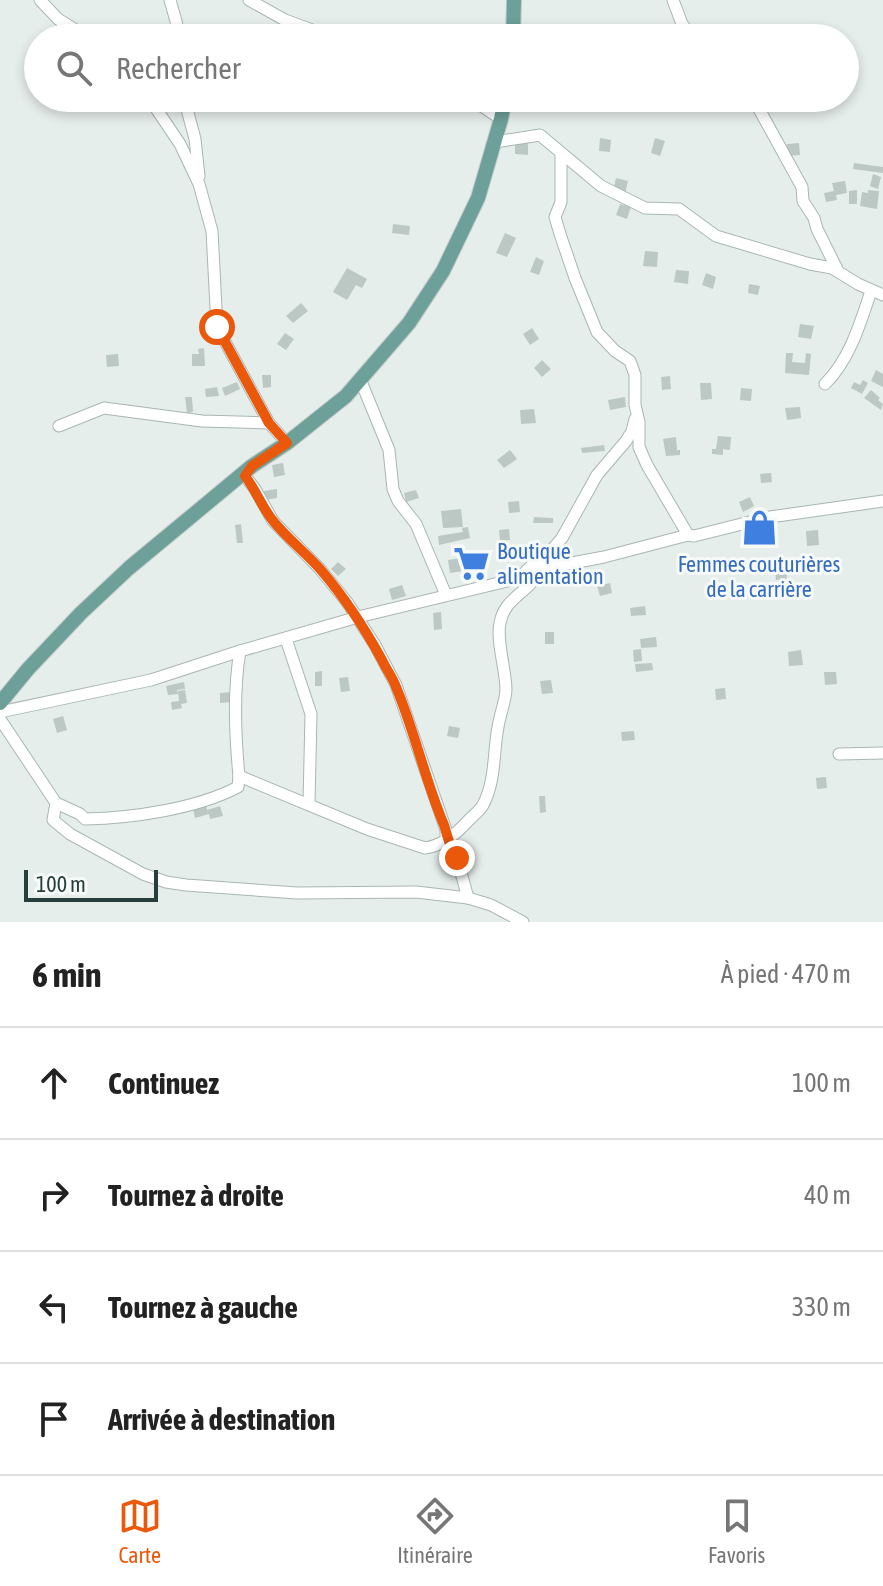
<!DOCTYPE html>
<html lang="fr">
<head>
<meta charset="utf-8">
<style>
	body { margin:0; font-family:"Asap Condensed",sans-serif; background:#f6f6f6; color:#222 }
	.scale { position:absolute; left:24px; bottom:20px; width:134px; box-sizing:border-box; padding-left:8px; border:4px solid #263f3b; border-top:0; font-size:22px; line-height:28px; white-space:nowrap; color:#263f3b; -webkit-text-stroke:6px #f6faf9; paint-order:stroke }
	.stop { position:absolute; width:24px; height:24px; margin:-18px; border:6px solid #ea580c; border-radius:50%; background:#fff }
	.stop.end { background:#ea580c; border-color:#fff; box-shadow:0 2px 8px #0008 }
	.list { margin:0; padding:0; list-style:none }
	h2 { display:flex; justify-content:space-between; align-items:center; height:104px; margin:0; padding:0 32px; font-size:34px }
	h2 small { font-size:26px; font-weight:400; color:#767676 }
	.list li { display:grid; grid-template-columns:52px 1fr auto; gap:24px; align-items:center; box-sizing:border-box; height:112px; padding:0 32px; border-top:2px solid #e0e0e0 }
	.list b { display:block; font-size:30px; white-space:nowrap }
	.list em { font-size:26px; font-style:normal; color:#767676 }
	.icon { flex:none; width:44px; height:44px; fill:none; stroke:currentColor; stroke-width:2; stroke-linecap:round; stroke-linejoin:round }
	.map { position:relative; flex:none; width:883px; height:922px; overflow:hidden }
	.search { position:absolute; background:#fff; box-shadow:0 4px 12px #0003; left:24px; right:24px; top:24px; height:88px; display:flex; align-items:center; gap:20px; box-sizing:border-box; padding:0 28px; border-radius:44px; color:#767676; font-size:30px }
	.sheet { height:552px; background:#fff }
	nav { display:flex; justify-content:space-around; align-items:center; box-sizing:border-box; height:112px; border-top:2px solid #e0e0e0; background:#fff; font-size:22px; color:#767676 }
	nav a { display:grid; justify-items:center; gap:4px }
	nav .on { color:#ea580c }
	.map>svg:first-child { display:block }
	.building { fill:#bbc8c4 }
	.lines { fill:none; stroke-linecap:round; stroke-linejoin:round }
	.minor-casing { stroke:#a9b6b3; stroke-width:13 }
	.major-casing { stroke:#c2c9c8; stroke-width:16 }
	.minor { stroke:#fff; stroke-width:11 }
	.major { stroke:#6da098; stroke-width:14 }
	.route { stroke:#ea580c; stroke-width:10 }
	.labels { text-anchor:middle; dominant-baseline:central; stroke-width:6; stroke-linejoin:round; paint-order:stroke }
	.shop-label { font-size:22px; fill:#366cbe; stroke:#f6faf9; text-anchor:start }
</style>
</head>
<body>
<div class="map">
<svg width="883" height="922" viewBox="0 0 883 922">
	<rect width="100%" height="100%" fill="#e6eeeb"/>
	<g class="building">
		<path d="M600,138L611,140L610,152L599,151Z"/>
		<path d="M655,138L665,141L660,156L651,153Z"/>
		<path d="M515,143H528V155L515,154Z"/>
		<path d="M799,143L800,155L787,156V144Z"/>
		<path d="M854,163L883,167V173L853,169Z"/>
		<path d="M873,174L881,177L878,189L870,186Z"/>
		<path d="M616,178L628,181L625,194L613,191Z"/>
		<path d="M845,181L847,193L836,195L837,200L826,202L824,193L834,191L832,183Z"/>
		<path d="M857,190V204H849V191Z"/>
		<path d="M868,190L879,191L877,209L860,206L862,192L868,193Z"/>
		<path d="M620,204L631,207L627,219L616,215Z"/>
		<path d="M393,224L410,226L409,235L392,233Z"/>
		<path d="M505,233L516,238L507,257L496,253Z"/>
		<path d="M645,251L658,252L657,267L643,266Z"/>
		<path d="M536,257L544,261L539,275L530,272Z"/>
		<path d="M347,268L367,279L362,288L356,285L347,300L333,292Z"/>
		<path d="M676,270L689,271L688,284L674,282Z"/>
		<path d="M706,273L716,277L713,289L702,285Z"/>
		<path d="M749,284L760,286L758,295L748,293Z"/>
		<path d="M301,303L308,311L293,323L286,316Z"/>
		<path d="M800,324L814,326L811,339L798,337Z"/>
		<path d="M532,328L539,339L530,345L523,334Z"/>
		<path d="M285,333L294,339L286,350L277,344Z"/>
		<path d="M204,348L205,366H192V354H199L198,349Z"/>
		<path d="M786,353H793L792,362L805,363L806,353L811,354L809,375L785,373Z"/>
		<path d="M118,354L119,366L107,367L106,355Z"/>
		<path d="M542,360L551,369L542,377L534,368Z"/>
		<path d="M876,370L883,374V387L871,381Z"/>
		<path d="M262,375H271V387L263,388Z"/>
		<path d="M670,376L671,389L662,390L661,377Z"/>
		<path d="M863,380L868,383L862,394L851,388L854,382L860,385Z"/>
		<path d="M237,382L240,389L225,396L222,388Z"/>
		<path d="M700,383H711L712,399L701,400Z"/>
		<path d="M217,387L219,396L206,397L205,389Z"/>
		<path d="M741,388L752,389L751,401L740,400Z"/>
		<path d="M871,390L880,398L878,400L883,404L881,410L864,398Z"/>
		<path d="M185,397H192L193,412L187,413Z"/>
		<path d="M625,397L626,407L610,410L608,400Z"/>
		<path d="M800,407L801,418L787,420L785,408Z"/>
		<path d="M534,409L536,423L521,424L520,410Z"/>
		<path d="M718,436L731,437L730,450L723,449V455L712,454V449H716Z"/>
		<path d="M676,437L677,450H680V455L666,456L663,439Z"/>
		<path d="M604,445L605,451L582,453L581,448Z"/>
		<path d="M510,450L517,459L504,468L497,460Z"/>
		<path d="M283,463L285,475L274,477L272,465Z"/>
		<path d="M771,473L772,482L761,483L760,474Z"/>
		<path d="M277,489V498L265,500L264,491Z"/>
		<path d="M416,490L419,498L406,502L404,493Z"/>
		<path d="M750,497L754,506L743,512L739,502Z"/>
		<path d="M519,501L520,512L509,513L508,502Z"/>
		<path d="M461,509L463,527L443,528L441,511Z"/>
		<path d="M534,517L553,518V523H533Z"/>
		<path d="M241,524L243,543H237L235,525Z"/>
		<path d="M468,527L470,538L439,545L438,536L463,532L462,528Z"/>
		<path d="M509,529L510,540L500,541L499,530Z"/>
		<path d="M818,530L819,545L807,546L806,531Z"/>
		<path d="M461,558L463,571L450,573L448,560Z"/>
		<path d="M338,562L346,569L338,576L331,569Z"/>
		<path d="M786,568L787,579L776,580L775,569Z"/>
		<path d="M610,583L612,593L600,596L597,586Z"/>
		<path d="M402,585L406,596L392,600L389,589Z"/>
		<path d="M645,606L646,615L631,616L630,608Z"/>
		<path d="M441,612L442,629L434,630L433,613Z"/>
		<rect x="545" y="632" width="9" height="12"/>
		<path d="M656,637L657,647L641,648L640,639Z"/>
		<path d="M641,649L642,661L634,662L633,650Z"/>
		<path d="M801,650L803,665L789,666L788,652Z"/>
		<path d="M652,663L653,670L636,672L635,664Z"/>
		<path d="M322,671V686H315V672Z"/>
		<path d="M824,672H836L837,684L825,685Z"/>
		<path d="M348,677L350,691L341,692L339,678Z"/>
		<path d="M551,680L553,693L542,694L540,681Z"/>
		<path d="M184,682L185,689L177,690L178,694L168,695L166,686Z"/>
		<path d="M725,688L726,699L716,700L715,689Z"/>
		<path d="M185,690L187,703L181,704L182,708L172,710L171,702L179,701L178,691Z"/>
		<path d="M231,692L232,702L220,703V693Z"/>
		<path d="M63,716L67,730L57,733L53,719Z"/>
		<path d="M449,726L460,728L458,738L447,736Z"/>
		<path d="M634,731L635,740L622,741L621,732Z"/>
		<path d="M826,777L827,788L817,789L816,778Z"/>
		<path d="M539,796H545L546,812L540,813Z"/>
		<path d="M206,805L207,810L220,806L223,816L210,819L209,814L195,818L193,809Z"/>
	</g>
	<g class="lines">
		<defs>
			<g id="minor">
				<path d="M40,0L58,19L88,38"/>
				<path d="M170,0L176,21L179,38"/>
				<path d="M249,0L285,20L334,38"/>
				<path d="M673,0L682,24L693,38"/>
				<path d="M149,98L180,144L199,184L212,231L217,327L269,423L287,443"/>
				<path d="M184,98L195,139L199,176"/>
				<path d="M470,98L501,119"/>
				<path d="M753,98L802,187L803,201L814,218L817,229L838,271"/>
				<path d="M495,142L540,135L601,186L645,208L679,209L716,236L810,264L832,268L858,284L883,295"/>
				<path d="M561,154V202L555,217L560,234L575,278L597,332L615,351L630,361L635,375V405L639,422V447L647,465L688,535"/>
				<path d="M360,379L389,450L393,489L398,501L416,524L446,595"/>
				<path d="M825,384C850,359 860,324 871,291"/>
				<path d="M59,426L104,408L202,421L269,423"/>
				<path d="M251,467L245,476L255,489L273,521L320,569L347,602L375,645L396,685L446,830V840L457,858L468,898"/>
				<path d="M526,571L539,559L549,553L562,538L597,475L626,441L632,431L635,419"/>
				<path d="M286,639L311,714L309,804"/>
				<path d="M240,651C233,692 235,734 239,776L367,829L425,848C441,846 455,835 466,823C471,817 479,812 483,805C496,780 493,753 498,727C500,714 505,703 506,690C506,670 496,641 500,623C503,606 513,600 525,589C531,584 536,577 540,570"/>
				<path d="M0,712L151,680L240,651L358,617L520,578L540,569L604,557L688,535L694,536L770,517L883,501"/>
				<path d="M0,719L56,803L53,820L70,834L143,874L166,882L186,885L297,893L416,892L468,898L491,905L523,922"/>
				<path d="M839,754L883,753"/>
				<path d="M56,803L80,814L85,819C132,818 196,809 238,787L239,776"/>
			</g>
			<g id="major">
				<path d="M513,38L514,0"/>
				<path d="M0,703L28,669L81,613L129,568L252,466L287,443L346,396L409,323L443,271L478,198L501,119L505,98"/>
			</g>
		</defs>
		<use href="#minor" class="minor-casing"/>
		<use href="#major" class="major-casing"/>
		<use href="#minor" class="minor"/>
		<use href="#major" class="major"/>
	</g>
	<g class="lines">
		<path class="route" d="M217,327L269,423L287,443L252,466L245,476C256,490 262,508 274,522C288,539 306,553 321,570C345,598 364,627 382,660C386,669 393,678 396,687C415,732 425,780 444,825C448,837 449,847 457,858"/>
	</g>
	<defs>
		<symbol id="shop-bare" viewBox="-9 -9 18 18"><path d="M-5-2.5h2.3a2.7 3.5 0 0 1 5.4 0H5L5.5 6h-11ZM-1.5-2.5h3a1.5 2.3 0 0 0-3 0Z" fill="#3f7fe0" stroke="#f6faf9" stroke-width="2.5" paint-order="stroke"/></symbol>
		<symbol id="supermarket-bare" viewBox="-9 -9 18 18"><path d="M-6-5.5h2.5l.6 2H6L4.5 2H-2.5L-4.4-4H-6ZM-1.5 3.2a1.3 1.3 0 1 0 .1 0ZM3 3.2a1.3 1.3 0 1 0 .1 0Z" fill="#3f7fe0" stroke="#f6faf9" stroke-width="2.5" paint-order="stroke"/></symbol>
	</defs>
	<g fill-rule="evenodd">
		<use href="#shop-bare" x="734" y="502" width="51" height="51"/>
		<use href="#supermarket-bare" x="446" y="538" width="51" height="51"/>
	</g>
	<g class="labels">
		<g class="shop-label">
			<text x="497" y="551">Boutique<tspan x="497" dy="25">alimentation</tspan></text>
			<text x="759" y="564" text-anchor="middle">Femmes couturières<tspan x="759" dy="25">de la carrière</tspan></text>
		</g>
	</g>
</svg>
<div class="scale">100 m</div>
<div class="stop" style="left:217px;top:327px"></div>
<div class="stop end" style="left:457px;top:858px"></div>
<div class="search"><svg class="icon" aria-label="search" viewBox="0 0 24 24"><circle cx="10" cy="10" r="6"/><path d="M15 15l6 6"/></svg>Rechercher</div>
</div>
<section class="sheet">
<h2>6 min<small>À pied · 470 m</small></h2>
<ul class="list">
<li><svg class="icon" aria-label="ahead" viewBox="0 0 24 24"><path d="M12 20V5M6 11l6-6 6 6"/></svg><div><b>Continuez</b></div><em>100 m</em></li>
<li><svg class="icon" aria-label="right" viewBox="0 0 24 24"><path d="M7 20v-9h11M14 6l5 5-5 5"/></svg><div><b>Tournez à droite</b></div><em>40 m</em></li>
<li><svg class="icon" aria-label="left" viewBox="0 0 24 24"><path d="M17 20v-9H6M10 6l-5 5 5 5"/></svg><div><b>Tournez à gauche</b></div><em>330 m</em></li>
<li><svg class="icon" aria-label="arrive" viewBox="0 0 24 24"><path d="M6 21V4h12l-3 4 3 4H6"/></svg><div><b>Arrivée à destination</b></div></li>
</ul>
</section>
<nav>
<a class="on"><svg class="icon" aria-label="map" viewBox="0 0 24 24"><path d="M3 6l6-2 6 2 6-2v14l-6 2-6-2-6 2zM9 4v14M15 6v14"/></svg>Carte</a>
<a><svg class="icon" aria-label="directions" viewBox="0 0 24 24"><path d="M12 3l9 9-9 9-9-9zM9 14v-3h6M13 9l2 2-2 2"/></svg>Itinéraire</a>
<a><svg class="icon" aria-label="saved" viewBox="0 0 24 24"><path d="M7 4h10v16l-5-4-5 4z"/></svg>Favoris</a>
</nav>
</body>
</html>
